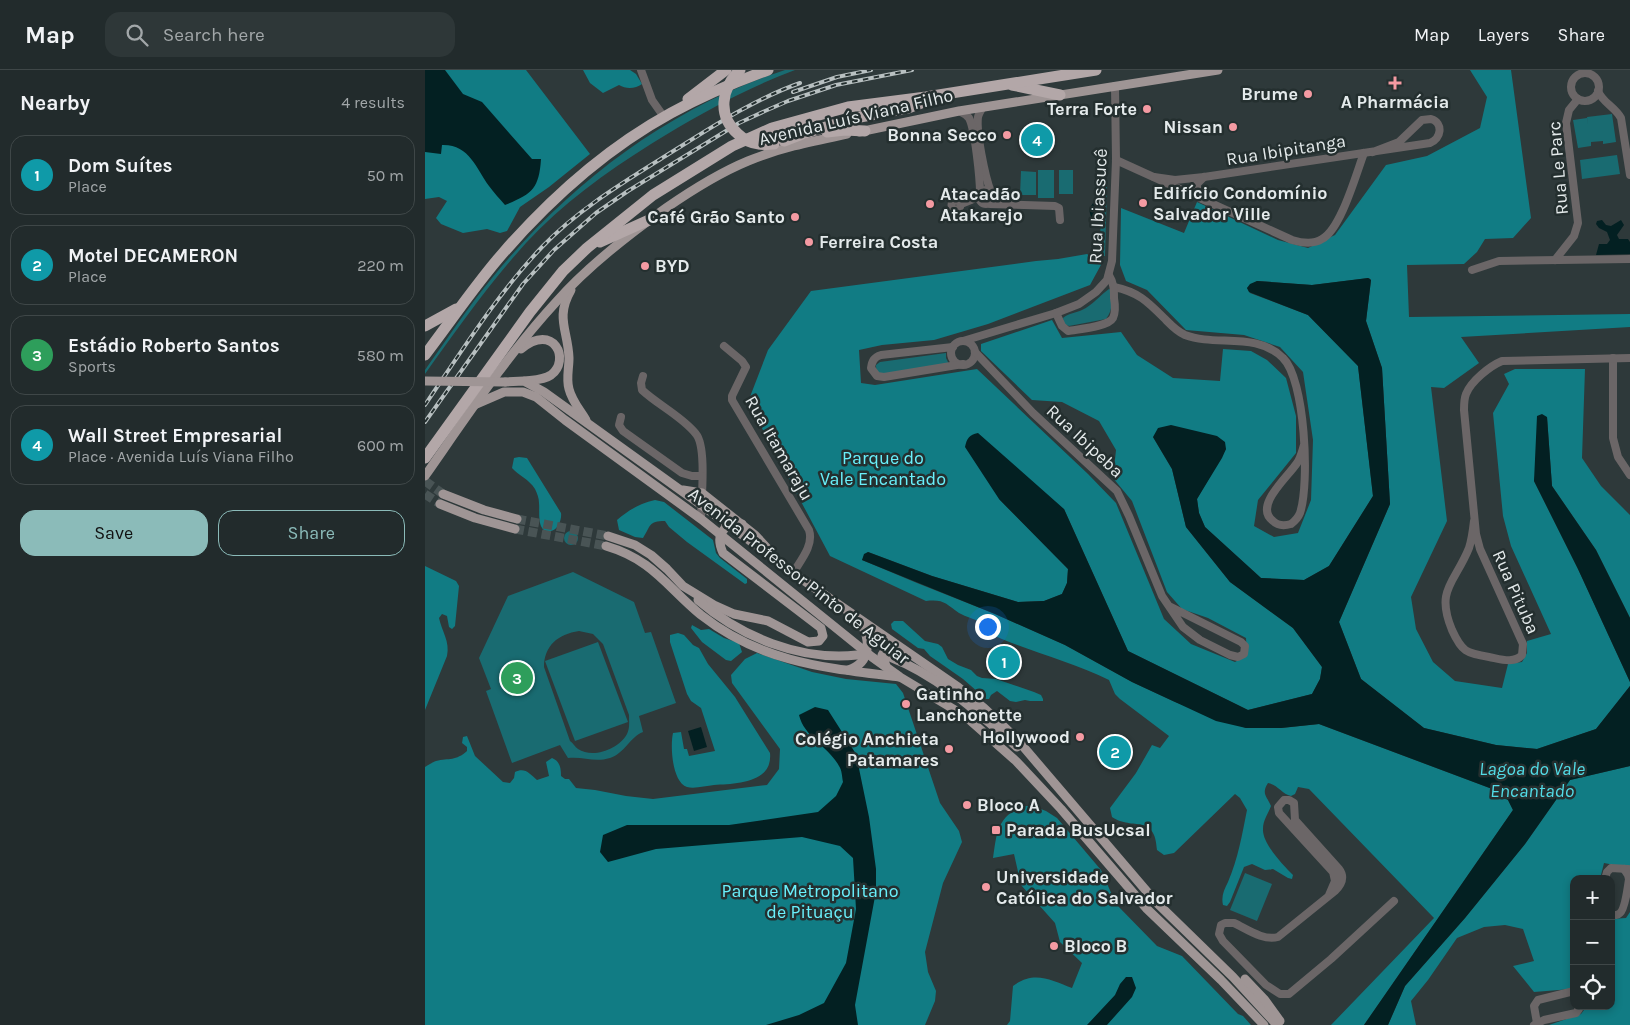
<!DOCTYPE html>
<html lang="en">
<head>
<meta charset="utf-8">
<style>
	body { margin:0; font-family:Karla,sans-serif; background:#2e3738; color:#f1f3f6 }
	.controls { position:absolute; right:15px; bottom:15px; display:grid; overflow:hidden; border-radius:10px; box-shadow:0 2px 8px #0003 }
	.controls button { width:45px; height:45px; display:grid; place-items:center; padding:0; border:0; border-bottom:1px solid #3f4748; background:#222b2c; color:#f1f3f6; font:25px sans-serif }
	.you { position:absolute; left:562px; top:556px; width:18px; height:18px; margin:-12px; border:4px solid #fff; border-radius:50%; background:#1a73e8; box-shadow:0 0 0 8px #1a73e833 }
	.badge { display:grid; place-items:center; width:32px; height:32px; border-radius:50%; background:#8bbbb9; color:#fff; font-size:16px; font-weight:700 }
	.pin { position:absolute; translate:-50% -50%; border:2px solid #fff; box-shadow:0 1px 5px #0006 }
	.list { margin:0; padding:0; list-style:none }
	h2 { display:flex; justify-content:space-between; align-items:center; height:65px; margin:0; padding:0 20px; font-size:21px }
	h2 small { font-size:16px; font-weight:400; color:#a2a7a9 }
	.list li { display:grid; grid-template-columns:32px 1fr auto; gap:15px; align-items:center; box-sizing:border-box; height:80px; margin:0 10px 10px; padding:0 10px; border:1px solid #3f4748; border-radius:15px }
	.list b { display:block; font-size:19px; white-space:nowrap }
	.list p { margin:0; font-size:16px; white-space:nowrap; color:#a2a7a9 }
	.list em { font-size:16px; font-style:normal; color:#a2a7a9 }
	.actions { display:flex; gap:10px; padding:15px 20px }
	.actions a { flex:1; padding:11px 0; border:1px solid #8bbbb9; border-radius:15px; text-align:center; font-size:18px; color:#8bbbb9 }
	.actions .main { background:#8bbbb9; color:#111 }
	.icon { flex:none; width:28px; height:28px; fill:none; stroke:currentColor; stroke-width:2; stroke-linecap:round; stroke-linejoin:round }
	.map { position:relative; flex:none; width:1205px; height:955px; overflow:hidden }
	header { display:flex; align-items:center; gap:30px; box-sizing:border-box; height:70px; padding:0 25px; background:#222b2c; border-bottom:1px solid #3f4748 }
	header strong { font-size:24px }
	nav { display:flex; gap:28px; margin-inline-start:auto; font-size:18px }
	.search { width:350px; height:45px; background:#2e3738; display:flex; align-items:center; gap:12px; box-sizing:border-box; padding:0 18px; border-radius:15px; color:#a2a7a9; font-size:19px }
	main { display:flex }
	aside { flex:1; background:#222b2c }
	.map>svg:first-child { display:block }
	.green { fill:#196b71; fill-rule:evenodd }
	.forest { fill:#117c84 }
	.water { fill:#032022 }
	.lines { fill:none; stroke-linecap:round; stroke-linejoin:round }
	.major-tunnel { stroke:#495455; stroke-width:9; stroke-dasharray:9 4.5; stroke-linecap:butt }
	.minor { stroke:#6b6667; stroke-width:8 }
	.major { stroke:#9f9595; stroke-width:9 }
	.highway { stroke:#b3a7a8; stroke-width:11 }
	.rail-casing { stroke:#b8c0c1; stroke-width:4 }
	.rail { stroke:#242f2f; stroke-width:2; stroke-dasharray:5.5; stroke-linecap:butt }
	.major-bridge { stroke:#9f9595; stroke-width:9 }
	.highway-bridge { stroke:#b3a7a8; stroke-width:11 }
	.poi-dot { fill:#f49aa2; stroke:#242f2f; stroke-width:2 }
	.labels { text-anchor:middle; dominant-baseline:central; stroke-width:5; stroke-linejoin:round; paint-order:stroke }
	.poi-label { font-size:18px; font-weight:bold; fill:#e4eaeb; stroke:#242f2f; text-anchor:start }
	.street-label { font-size:18px; fill:#e4eaeb; stroke:#242f2f }
	.park-label { font-size:18px; fill:#69f0fb; stroke:#242f2f }
	.water-label { font-size:19px; font-style:italic; fill:#52dce7; stroke:#242f2f }
</style>
</head>
<body>
<header>
<strong>Map</strong>
<div class="search"><svg class="icon" aria-label="search" viewBox="0 0 24 24"><circle cx="10" cy="10" r="6"/><path d="M15 15l6 6"/></svg>Search here</div>
<nav><a>Map</a><a>Layers</a><a>Share</a></nav>
</header>
<main>
<aside>
<h2>Nearby<small>4 results</small></h2>
<ul class="list">
<li><span class="badge" style="background:#0f9aa8">1</span><div><b>Dom Suítes</b><p>Place</p></div><em>50 m</em></li>
<li><span class="badge" style="background:#0f9aa8">2</span><div><b>Motel DECAMERON</b><p>Place</p></div><em>220 m</em></li>
<li><span class="badge" style="background:#2e9e5b">3</span><div><b>Estádio Roberto Santos</b><p>Sports</p></div><em>580 m</em></li>
<li><span class="badge" style="background:#0f9aa8">4</span><div><b>Wall Street Empresarial</b><p>Place · Avenida Luís Viana Filho</p></div><em>600 m</em></li>
</ul>
<div class="actions"><a class="main">Save</a><a>Share</a></div>
</aside>
<div class="map">
<svg width="1205" height="955" viewBox="0 0 1205 955">
	<rect width="100%" height="100%" fill="#2e393a"/>
	<g class="green">
		<path d="M360,0H370C319,19 271,46 226,74C180,103 138,133 101,173C64,214 32,259 0,304V300C22,269 43,237 67,208C144,114 243,38 360,0Z"/>
		<path d="M1187,44L1191,72L1178,74V71L1166,72V76L1153,78L1148,50L1162,48L1163,55L1162,47Z"/>
		<path d="M1192,85L1195,104L1157,109L1155,90Z"/>
		<rect x="613" y="100" width="16" height="28"/>
		<rect x="634" y="100" width="14" height="24"/>
		<path d="M596,101L611,102V125H595Z"/>
		<path d="M676,117H682L680,186H675Z"/>
		<path d="M684,219L686,220C687,231 688,240 681,249L644,256L639,254L638,248C644,243 651,243 657,240C668,235 674,226 684,219Z"/>
		<path d="M521,283V288L524,294L458,305C452,303 451,301 451,295L455,292Z"/>
		<circle cx="146" cy="468" r="7"/>
		<path d="M148,502L209,532L220,563L226,562L251,633L214,646L218,662C205,667 200,683 185,688C169,693 158,686 143,688L135,675L87,693L61,621L66,619L54,588L83,526ZM154,561L168,564L178,574L204,645C204,652 205,658 202,664C194,679 168,689 153,679C150,677 148,673 145,671L119,597C119,576 133,564 154,561Z"/>
		<path d="M173,572L203,652L150,671L120,591Z"/>
		<path d="M820,803L847,814L832,851L805,840Z"/>
	</g>
	<g class="forest">
		<path d="M0,0H101L165,84L124,117L95,137L82,161L75,163L62,159L38,163L16,154L11,148L22,131L14,127L0,129Z"/>
		<path d="M158,0H205L211,4L217,14C210,19 201,19 194,15L178,23L165,13Z"/>
		<path d="M1045,0H1086L1106,148L1088,168L1060,169L1052,182L1039,194L982,195L984,247L1205,244V257L1036,267L1054,293L1019,318L1006,317L1022,451L986,527L991,559L1008,592L1030,611L1077,618L1083,594L1097,592L1102,583V571L1126,564L1086,476L1078,446L1068,343L1084,314L1079,304L1090,299H1160L1157,388L1176,416L1205,445V548L1171,480L1127,416L1122,347L1109,411L1153,499L1205,612V616L1171,659L1112,679L1071,675L999,658L936,609L914,552L965,434L957,298L941,251L946,210L944,208L887,215L832,211L822,218L825,223L883,245L933,296L948,426L904,496L879,510L836,508L780,457L774,443L772,429L801,379L728,367L747,399L761,457L805,512L868,558L897,597L895,609L887,624L823,640L703,581L639,439L574,429L643,499L642,513L637,524L619,531L593,532L507,506L443,482L437,490L492,513L570,544L640,575L707,612L750,632L821,658H856L894,654L1070,720L1083,730L1088,740L939,955H906L1009,848L884,719L873,717L870,724L866,726C857,724 853,715 843,713C836,724 842,726 846,736C843,744 838,750 838,759C837,773 858,795 868,805L867,809L863,808L848,799L840,800L827,794L819,797L805,832L802,836L798,835C796,826 799,820 803,812C813,789 817,765 822,740L815,728L810,724L749,783L739,785L732,780C730,743 708,761 687,747L685,738L711,703L727,675L735,678L744,666L695,629L690,624L684,610C645,591 601,581 561,562L557,553C550,549 541,547 534,543C521,534 519,529 501,531L405,486L323,332L343,280L386,221L611,191L633,189L662,184L677,193L665,215L563,254L509,270L457,275L434,280L436,313L450,315L552,299L663,404L691,433L739,549L766,574L810,592L822,585L821,568L783,548L757,539L742,522L707,431L688,408L691,380L674,351L637,332L607,330L556,281V274L627,250L637,268L696,262L712,285L748,308L795,311L798,279L826,281L842,290L861,308L871,346V383L833,430L829,456L849,467L873,463L886,430L888,370L878,302L855,277L819,265L761,260L722,220L701,211L695,195L696,138L759,163L772,132L853,170L883,178L910,165L961,95L1002,86L1055,58L1062,27Z"/>
		<path d="M94,387L102,388L136,443C137,449 133,460 126,461C111,464 115,441 114,433C114,428 112,423 110,419C104,409 94,406 87,398L89,388Z"/>
		<path d="M230,430L239,432L288,470L291,483L295,488L322,509V513L320,514L262,472L244,457L240,451C223,451 226,456 218,468L210,467L194,460L192,450C204,440 215,433 230,430Z"/>
		<path d="M0,496L31,511L34,516L30,556L27,559L24,557L22,546L17,544L14,548C17,562 25,571 22,586L0,640Z"/>
		<path d="M469,551H478L500,571L513,574L517,577L523,589L533,595L546,600L552,606L557,608L571,609L609,622L616,625L618,629V631H605L600,630L591,632L585,631L572,621L566,625L564,629H561L538,609L505,586L499,579L493,578L467,559L466,554Z"/>
		<path d="M267,555L276,560L284,559L299,568L314,573L317,582L306,591L301,590L277,572L266,558Z"/>
		<path d="M253,563L259,565L268,575L274,578L283,594L310,627L345,683C348,713 311,714 289,715C281,716 269,719 262,717C247,712 245,676 248,663L256,662L259,679H262L264,686L290,681L276,638L266,631L262,624L245,572V565Z"/>
		<path d="M332,583L387,602L421,609L471,614L478,623L515,733L534,761L537,772L518,813L500,882L503,902L511,921L510,931L500,955H0V697C3,695 8,692 11,691C24,688 31,691 42,681V677L37,673L38,667L42,666L50,686L78,712L85,713L89,708L90,702C100,697 105,704 112,710L124,706L121,692L127,688C135,691 136,698 136,706L140,709H144L151,718L170,720L201,726L228,729L342,715L354,699L355,679L307,613L306,605L320,589Z"/>
		<path d="M1205,696V798L1179,793L1175,809H1149V908L1146,919L1109,922L1088,896L1109,891L1098,859L1080,855L1059,857L1032,868L1003,910L986,931L991,955H963L980,916L1040,848L1100,774L1145,710Z"/>
		<path d="M596,736H608L621,741L632,748L676,800L691,834L732,876L757,886L813,944L818,946L826,955H582L585,951L588,916C609,900 626,910 647,918L657,893L635,872L630,853L596,815L589,784L568,788C572,763 571,750 596,736Z"/>
		<path d="M1205,842V955H1124L1156,944L1162,936H1186V849L1201,848Z"/>
	</g>
	<g class="water">
		<path d="M0,0H20L38,24L57,32L107,89H116C114,119 107,124 80,135C75,129 69,123 64,116C51,98 44,74 17,75L16,84L0,82Z"/>
		<path d="M670,130H675V142L673,143V150H667C663,137 664,140 670,130Z"/>
		<path d="M1177,150L1181,155L1186,156L1196,150L1199,155L1192,165L1194,169H1203L1205,172V184L1171,185L1174,174H1182L1185,170L1182,162L1174,158L1171,154L1172,151Z"/>
		<path d="M943,208L946,210L941,251L957,298L965,434L914,552L936,609L999,658L1071,675L1112,679L1171,659L1205,616V696L1145,710L1100,774L1040,848L980,916L963,955H939L1088,740L1083,730L1070,720L894,654L856,658H821L791,651L707,612L640,575L570,544L437,490L439,484L443,482L507,506L593,532L619,531L637,524L642,513L643,499L574,429L540,377C542,368 544,365 553,363L639,439L703,581L823,640L887,624L895,609L897,597L868,558L805,512L761,457L747,399L728,367L733,358L746,355L792,366L800,372L801,379L797,388L772,429L774,443L780,457L836,508L879,510L904,496L948,426L933,296L883,245L824,222L822,218L825,214L832,211L887,215Z"/>
		<path d="M1117,344L1122,347L1127,416L1171,480L1205,548V612L1153,499L1109,411L1112,346Z"/>
		<path d="M390,637L403,640L431,684L444,747L451,799V821L430,935L433,955H341L374,945L399,933L421,893L431,839L428,788L415,776L377,767L231,779L183,792L175,782L178,765L202,755H304L393,742L411,726L418,712C417,707 417,700 414,696C404,677 379,667 374,645Z"/>
		<path d="M276,657L282,677L269,681L263,661Z"/>
		<path d="M701,907H707L711,918L707,927L682,955H662L690,925L695,914Z"/>
	</g>
	<g class="lines">
		<g class="major-tunnel">
			<path d="M0,411L18,424"/>
			<path d="M0,424L15,434"/>
			<path d="M92,449L183,466"/>
			<path d="M90,459L181,476"/>
		</g>
		<g class="minor">
			<path d="M216,0L227,30L239,47"/>
			<circle cx="1160" cy="17" r="14"/>
			<path d="M1173,21C1177,32 1190,37 1196,48L1205,105"/>
			<path d="M558,37C556,40 554,43 553,47C551,62 560,107 566,122"/>
			<path d="M534,41C538,43 541,44 544,48C550,59 555,109 555,123"/>
			<path d="M691,90L867,170C877,173 888,175 897,169C916,159 931,104 939,83"/>
			<path d="M729,107L750,110L779,107L1005,73C1016,69 1019,53 1006,49L997,50L974,72L948,82"/>
			<circle cx="561" cy="127" r="7"/>
			<path d="M772,126V114L779,107"/>
			<circle cx="531" cy="135" r="4.5"/>
			<path d="M536,134L546,130L554,125"/>
			<path d="M565,134L630,136L634,138L635,150"/>
			<path d="M1130,190L1149,166L1153,153L1141,53L1144,40L1153,29"/>
			<path d="M1047,200L1074,191L1205,189"/>
			<path d="M689,217C713,222 722,231 739,248C745,254 751,261 760,265C791,277 831,261 858,288C880,309 885,413 875,443C873,448 870,451 866,454C859,456 853,456 848,451C828,436 863,407 872,393C876,387 877,381 879,375"/>
			<path d="M631,243L637,256L643,261C653,259 683,257 688,248C691,242 690,234 689,228C689,220 689,213 684,205"/>
			<path d="M538,271L631,243L654,234L671,222L682,210L687,191L691,90L690,16"/>
			<circle cx="538" cy="283" r="12"/>
			<path d="M299,276L317,291L321,297L307,326V330L384,460C389,475 376,490 368,503"/>
			<path d="M528,277L456,285C449,287 447,291 446,298L452,306L459,307L538,294"/>
			<path d="M550,282L608,343L692,421L704,446L737,526L758,557L775,570L805,585L813,587L819,584L820,576L816,572L744,536"/>
			<path d="M1188,288V368L1193,387L1205,405"/>
			<path d="M218,306L216,313L217,320C233,335 258,347 271,364C282,377 276,431 276,449"/>
			<path d="M196,347L194,355L198,361L257,403L267,406H277"/>
			<path d="M1049,451C1048,460 1047,469 1044,478C1030,513 1010,519 1027,560C1037,582 1041,583 1064,587C1075,589 1089,594 1097,585L1098,574L1055,479L1051,464L1039,340C1039,335 1039,329 1041,324C1046,311 1065,296 1077,291L1205,288"/>
			<path d="M1180,809L1182,802L1186,798L1203,799"/>
			<path d="M904,825L910,811L908,802L854,743L853,737L859,730H864L869,733L870,750L914,799C920,807 917,814 910,821L853,867C838,871 822,859 809,853H800L796,855L794,864L798,871L841,915L855,924H864L906,889L969,831"/>
			<path d="M1186,844C1190,845 1192,846 1195,843C1200,839 1203,816 1204,809L1203,805L1199,799"/>
			<path d="M1112,953L1109,936L1113,930L1149,921"/>
			<path d="M1109,955L1119,950L1151,943L1154,939L1153,936"/>
		</g>
		<g class="major">
			<path d="M434,62L534,41L793,0"/>
			<path d="M146,220C130,248 143,260 144,288C144,299 141,309 144,319C147,331 155,340 161,350"/>
			<path d="M96,279C129,252 146,290 126,305C119,310 108,310 100,311"/>
			<path d="M80,312L99,311L119,322L304,455L368,503L533,617L559,638L590,667L730,831L808,907L852,955"/>
			<path d="M49,335L79,322H98L111,327L140,350L276,449L447,587L475,607L540,646L591,691L636,739L722,839L796,910L839,955"/>
			<path d="M0,406C42,346 83,284 132,231C163,196 203,165 241,138C267,120 294,103 323,91C354,78 389,71 422,64"/>
			<path d="M258,420L277,423L330,465L342,478"/>
			<path d="M18,424L59,440L92,449"/>
			<path d="M15,434L50,448L90,459"/>
			<path d="M183,466L210,475L226,485L242,499L258,516L289,535L309,544L343,551L383,572L394,571L398,566L396,558L298,483C293,472 293,462 304,455L317,454"/>
			<path d="M181,476C228,490 241,516 276,545C337,593 401,598 474,607"/>
			<path d="M273,530C316,567 375,591 432,585"/>
			<path d="M465,587C514,606 553,643 592,677"/>
			<path d="M461,596L457,585L461,579H467L478,583"/>
			<path d="M423,600C447,593 446,568 434,550"/>
			<path d="M820,909L839,929L855,951"/>
		</g>
		<g class="highway">
			<path d="M587,15L635,25"/>
			<path d="M263,29L301,0"/>
			<path d="M402,62L420,60L440,61"/>
			<path d="M359,71L377,64L435,47L483,38L496,33L500,28"/>
			<path d="M175,172L224,150"/>
			<path d="M0,256L31,239"/>
			<path d="M0,285C26,251 50,215 78,183C126,128 182,78 246,43C277,26 310,12 343,0"/>
			<path d="M0,388L105,242L138,201L162,178L228,125L307,76L347,58L423,37L501,27L671,0"/>
		</g>
		<defs>
			<g id="rail">
				<path d="M368,22L412,7L446,0"/>
				<path d="M0,335C36,282 73,223 117,177C152,140 199,112 242,85C284,59 327,30 375,13"/>
				<path d="M0,352L98,214L129,180L171,143L203,121L314,53L340,41L363,31L411,15L487,0"/>
			</g>
		</defs>
		<use href="#rail" class="rail-casing"/>
		<use href="#rail" class="rail"/>
		<path class="major-bridge" d="M0,311L80,312"/>
		<path class="highway-bridge" d="M315,0C296,18 292,46 313,64C318,69 326,73 334,74C339,75 344,74 349,74"/>
	</g>
	<g class="poi-dot">
		<path d="M967.5 5.5h5v5h5v5h-5v5h-5v-5h-5v-5h5z"/>
		<circle cx="883" cy="24" r="5"/>
		<circle cx="722" cy="39" r="5"/>
		<circle cx="808" cy="57" r="5"/>
		<circle cx="582" cy="65" r="5"/>
		<circle cx="718" cy="133" r="5"/>
		<circle cx="505" cy="134" r="5"/>
		<circle cx="370" cy="147" r="5"/>
		<circle cx="384" cy="172" r="5"/>
		<circle cx="220" cy="196" r="5"/>
		<circle cx="481" cy="634" r="5"/>
		<circle cx="655" cy="667" r="5"/>
		<circle cx="524" cy="679" r="5"/>
		<circle cx="542" cy="735" r="5"/>
		<rect x="566" y="755" width="10" height="10" rx="2.5"/>
		<circle cx="561" cy="817" r="5"/>
		<circle cx="629" cy="876" r="5"/>
	</g>
	<g class="labels">
		<g class="poi-label">
			<text x="873" y="24" text-anchor="end">Brume</text>
			<text x="970" y="32" text-anchor="middle">A Pharmácia</text>
			<text x="712" y="39" text-anchor="end">Terra Forte</text>
			<text x="798" y="57" text-anchor="end">Nissan</text>
			<text x="572" y="65" text-anchor="end">Bonna Secco</text>
			<text x="728" y="123">Edifício Condomínio<tspan x="728" dy="21">Salvador Ville</tspan></text>
			<text x="515" y="124">Atacadão<tspan x="515" dy="21">Atakarejo</tspan></text>
			<text x="360" y="147" text-anchor="end">Café Grão Santo</text>
			<text x="394" y="172">Ferreira Costa</text>
			<text x="230" y="196">BYD</text>
			<text x="491" y="624">Gatinho<tspan x="491" dy="21">Lanchonette</tspan></text>
			<text x="645" y="667" text-anchor="end">Hollywood</text>
			<text x="514" y="669" text-anchor="end">Colégio Anchieta<tspan x="514" dy="21">Patamares</tspan></text>
			<text x="552" y="735">Bloco A</text>
			<text x="581" y="760">Parada BusUcsal</text>
			<text x="571" y="807">Universidade<tspan x="571" dy="21">Católica do Salvador</tspan></text>
			<text x="639" y="876">Bloco B</text>
		</g>
		<g class="street-label">
			<text transform="translate(431 47) rotate(-13)">Avenida Luís Viana Filho</text>
			<text transform="translate(861 80) rotate(-9)">Rua Ibipitanga</text>
			<text transform="translate(1133 98) rotate(-95)">Rua Le Parc</text>
			<text transform="translate(673 136) rotate(-87)">Rua Ibiassucê</text>
			<text transform="translate(660 371) rotate(43)">Rua Ibipeba</text>
			<text transform="translate(354 378) rotate(60)">Rua Itamaraju</text>
			<text transform="translate(374 506) rotate(38)">Avenida Professor Pinto de Aguiar</text>
			<text transform="translate(1091 522) rotate(66)">Rua Pituba</text>
		</g>
		<g class="park-label">
			<text x="458" y="388">Parque do<tspan x="458" dy="21">Vale Encantado</tspan></text>
			<text x="385" y="821">Parque Metropolitano<tspan x="385" dy="21">de Pituaçu</tspan></text>
		</g>
		<g class="water-label">
			<text x="1107" y="699">Lagoa do Vale<tspan x="1107" dy="22">Encantado</tspan></text>
		</g>
	</g>
</svg>
<div class="controls">
<button>+</button>
<button>−</button>
<button><svg class="icon" aria-label="locate" viewBox="0 0 24 24"><circle cx="12" cy="12" r="6"/><path d="M12 2v4M12 18v4M2 12h4M18 12h4"/></svg></button>
</div>
<div class="you"></div>
<div class="pin badge" style="left:579px;top:592px;background:#0f9aa8">1</div>
<div class="pin badge" style="left:690px;top:682px;background:#0f9aa8">2</div>
<div class="pin badge" style="left:92px;top:608px;background:#2e9e5b">3</div>
<div class="pin badge" style="left:612px;top:70px;background:#0f9aa8">4</div>
</div>
</main>
</body>
</html>
